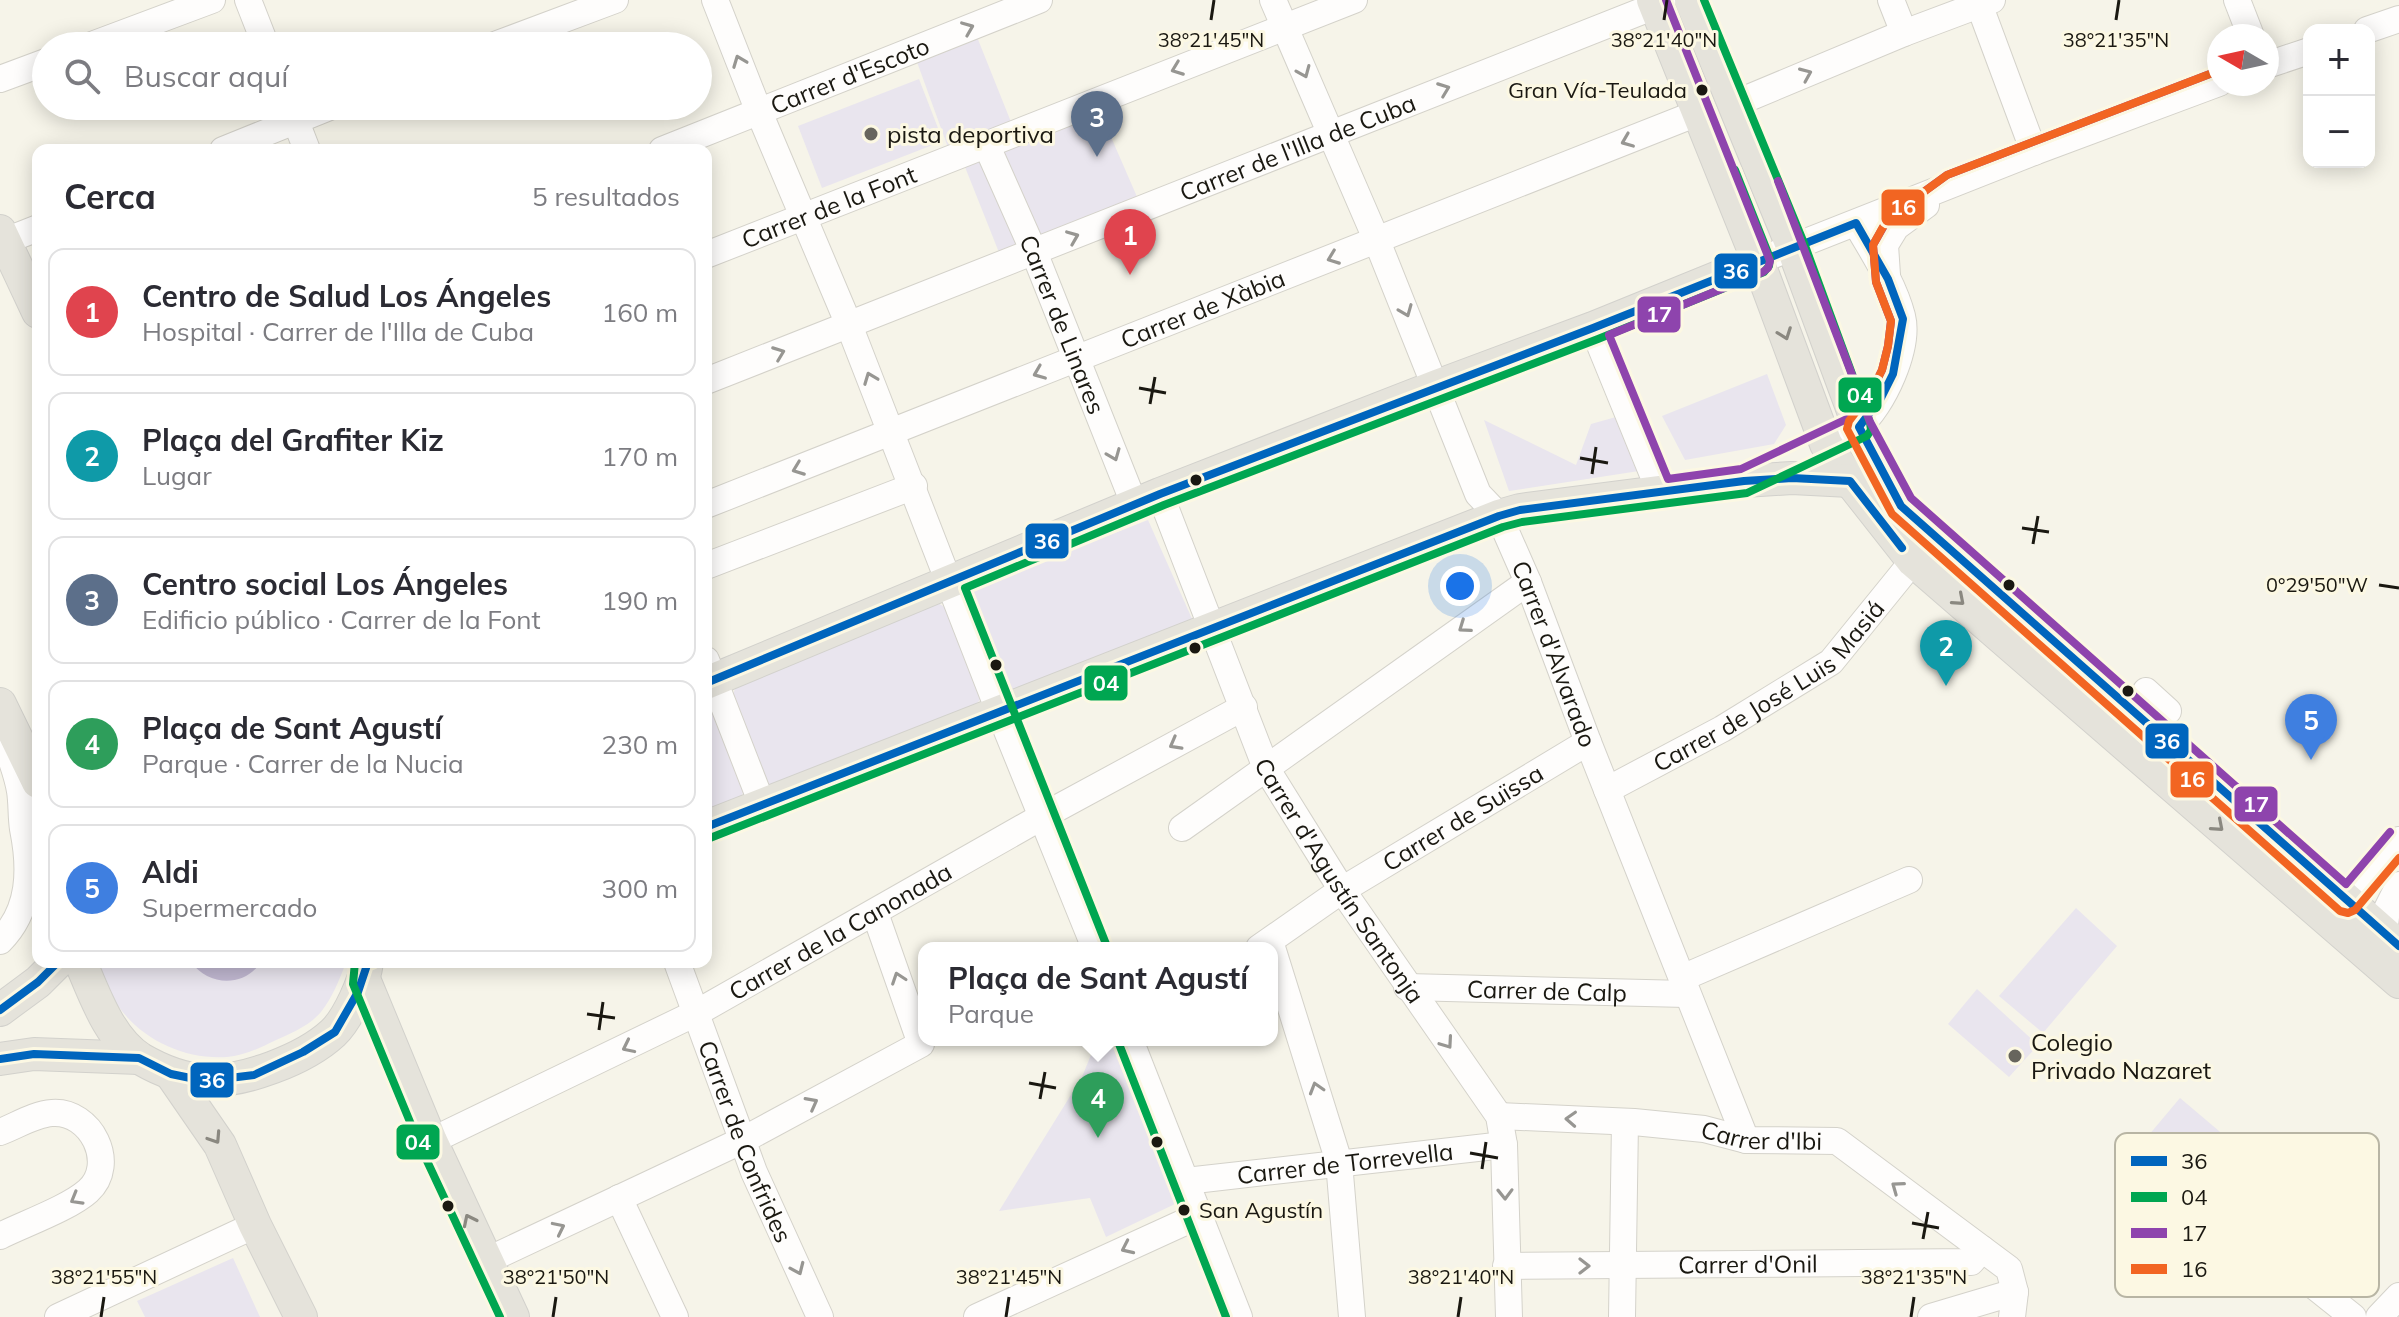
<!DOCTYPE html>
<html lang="es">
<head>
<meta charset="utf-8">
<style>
	body { margin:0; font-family:Mulish,sans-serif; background:#f7f7f7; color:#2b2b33 }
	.controls { position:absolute; right:24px; top:24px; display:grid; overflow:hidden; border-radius:16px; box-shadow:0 4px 20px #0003 }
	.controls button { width:72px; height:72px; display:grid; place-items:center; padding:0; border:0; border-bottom:2px solid #e1e1e2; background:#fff; color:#2b2b33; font:40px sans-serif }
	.compass { position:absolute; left:2207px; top:24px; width:72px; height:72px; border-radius:50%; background:#fff; box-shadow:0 4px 20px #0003; rotate:279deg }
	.you { position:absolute; left:1460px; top:586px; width:28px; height:28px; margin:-20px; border:6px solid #fff; border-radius:50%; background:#1a73e8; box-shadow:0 0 0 12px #1a73e833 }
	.badge { display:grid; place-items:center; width:52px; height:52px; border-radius:50%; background:#67655d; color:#fff; font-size:26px; font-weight:700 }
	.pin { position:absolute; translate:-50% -66px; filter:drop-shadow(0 2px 4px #0008) }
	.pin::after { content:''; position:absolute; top:42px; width:28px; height:24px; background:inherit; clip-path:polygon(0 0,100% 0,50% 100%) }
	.popup { position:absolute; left:918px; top:942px; width:360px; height:104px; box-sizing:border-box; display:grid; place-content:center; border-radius:16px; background:#fff; filter:drop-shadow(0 2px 6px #0005); font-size:26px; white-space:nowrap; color:#7c7c81 }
	.popup b { font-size:30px; color:#2b2b33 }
	.popup::after { content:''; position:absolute; left:50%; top:100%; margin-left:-16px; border:16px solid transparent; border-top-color:#fff }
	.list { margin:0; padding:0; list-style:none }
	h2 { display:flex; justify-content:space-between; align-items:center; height:104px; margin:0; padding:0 32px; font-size:34px }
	h2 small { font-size:26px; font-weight:400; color:#7c7c81 }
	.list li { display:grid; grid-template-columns:52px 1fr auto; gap:24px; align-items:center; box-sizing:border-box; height:128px; margin:0 16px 16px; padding:0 16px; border:2px solid #e1e1e2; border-radius:16px }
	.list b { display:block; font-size:30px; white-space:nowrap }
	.list p { margin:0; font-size:26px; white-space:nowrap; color:#7c7c81 }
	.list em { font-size:26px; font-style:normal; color:#7c7c81 }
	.icon { flex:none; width:44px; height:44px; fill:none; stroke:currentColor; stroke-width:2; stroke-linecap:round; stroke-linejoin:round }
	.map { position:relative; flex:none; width:2399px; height:1317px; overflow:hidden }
	.search { position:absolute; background:#fff; box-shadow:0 4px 20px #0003; left:32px; top:32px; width:680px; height:88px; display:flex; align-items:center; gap:20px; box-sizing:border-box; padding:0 28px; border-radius:44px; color:#7c7c81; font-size:30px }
	.panel { position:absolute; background:#fff; box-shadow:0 4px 20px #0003; left:32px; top:144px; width:680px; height:824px; border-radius:16px }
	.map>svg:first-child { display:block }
	.green { fill:#e9e5ee }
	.water { fill:#c1b8d1 }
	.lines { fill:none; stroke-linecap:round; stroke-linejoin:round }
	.minor-casing { stroke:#d4d2ca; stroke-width:28 }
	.major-casing { stroke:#d2d1cc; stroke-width:34 }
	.minor { stroke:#fefdfc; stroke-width:26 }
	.major { stroke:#e5e3db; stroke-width:32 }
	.bus-1-casing { stroke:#fcf8e3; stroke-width:14 }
	.bus-2-casing { stroke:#fcf8e3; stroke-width:14 }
	.bus-3-casing { stroke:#fcf8e3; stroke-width:14 }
	.bus-4-casing { stroke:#fcf8e3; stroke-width:14 }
	.bus-1 { stroke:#0065bd; stroke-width:8 }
	.bus-2 { stroke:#00a651; stroke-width:8 }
	.bus-3 { stroke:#8e44ad; stroke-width:8 }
	.bus-4 { stroke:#f26522; stroke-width:8 }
	.oneway { stroke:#979692 }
	.oneway2 { stroke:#8a8880 }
	.ticks { fill:none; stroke:#1a1811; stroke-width:3 }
	.bus-dot { fill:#1a1811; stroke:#fcf8e3; stroke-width:3 }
	.poi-dot { fill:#67655d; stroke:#fcf8e3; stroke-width:3 }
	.labels { text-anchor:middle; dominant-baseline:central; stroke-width:6; stroke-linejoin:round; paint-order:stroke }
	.bus-label { font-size:22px; fill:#1a1811; stroke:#fcf8e3; text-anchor:end }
	.street-label { font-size:24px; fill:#1a1811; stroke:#fcf8e3 }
	.poi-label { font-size:24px; fill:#1a1811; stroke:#fcf8e3; text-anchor:start }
	.key { fill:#fcf8e3; stroke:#b8b5a4; stroke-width:2 }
	.key-label { font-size:22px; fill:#1a1811 }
	.ticks-label { font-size:20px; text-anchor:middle; fill:#1a1811; stroke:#fcf8e3; stroke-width:6; stroke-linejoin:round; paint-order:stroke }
	.line-badge { stroke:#fcf8e3; stroke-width:3 }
	.badge-label { font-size:22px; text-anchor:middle; font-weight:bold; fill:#fff }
</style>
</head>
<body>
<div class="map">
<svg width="2399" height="1317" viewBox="0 0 2399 1317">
	<rect width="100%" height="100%" fill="#f6f4e9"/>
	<g class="green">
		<path d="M977,37L1013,127L950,153L917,62Z"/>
		<path d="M919,79L943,141L822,188L798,126Z"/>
		<path d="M1101,114L1141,206L1002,260L965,167Z"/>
		<path d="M1767,374L1786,425L1774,444L1685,460L1662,416Z"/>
		<path d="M1616,417L1639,471L1509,491L1484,420L1576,465L1591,424Z"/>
		<path d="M1148,520L1193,621L1010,693L1000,689L965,606L972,589Z"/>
		<path d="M938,603L951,611L981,689L980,700L971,709L775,787L763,781L731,700L736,686Z"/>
		<path d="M706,698H711L747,786L739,800L706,814Z"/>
		<path d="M2076,908L2117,946L2043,1033L1999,996Z"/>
		<path d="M100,962H346C340,979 332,998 321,1012C309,1026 290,1034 274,1041C260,1048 243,1056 227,1057C169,1061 110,1022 100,962Z"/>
		<path d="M1977,989L2038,1045L2009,1077L1948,1024Z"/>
		<path d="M1097,1040H1115L1175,1204L1106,1237L1090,1198L999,1211L1082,1077Z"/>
		<path d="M2180,1098L2265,1170L2228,1214L2143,1142Z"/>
		<path d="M233,1258L260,1317H145L137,1301Z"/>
	</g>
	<path class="water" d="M191,962H261C244,988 208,986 191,962Z"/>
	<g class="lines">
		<defs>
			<g id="minor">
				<path d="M248,0L266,46"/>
				<path d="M715,0L759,112L849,325L999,711L1095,948"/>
				<path id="s1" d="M1273,0L1377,241L1478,494L1499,516L1528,582L1588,742L1746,1140"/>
				<path d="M1891,0L1904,33"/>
				<path d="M2237,0L2251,36"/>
				<path d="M1979,4L2034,152"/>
				<path d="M2367,30L2399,19"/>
				<path d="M89,46L212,0"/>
				<path d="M492,46L615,0"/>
				<path d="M2267,65L2309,51"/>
				<path d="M0,79L46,62"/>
				<path d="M1734,104L1904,33L1992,0"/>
				<path d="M290,106L307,150"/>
				<path id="s2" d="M986,144L1034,252L1135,506"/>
				<path d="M223,150L332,106"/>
				<path id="s3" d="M662,150L1039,0"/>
				<path d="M5,241L38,228"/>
				<path id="s4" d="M706,255L1354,0"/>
				<path d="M1758,261L2034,152L2219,83"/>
				<path d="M1887,275L1885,245L1896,227L1926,205"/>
				<path d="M1593,328L1660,492"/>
				<path id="s5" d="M706,381L1655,6L1663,0"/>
				<path d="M1826,444C1836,439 1850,434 1858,427C1883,407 1910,347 1902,316C1893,282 1873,253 1856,223"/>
				<path id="s6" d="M1160,494L1266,768L1342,890L1499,1116L1504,1145L1509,1317"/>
				<path id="s7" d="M706,505L1700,112"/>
				<path d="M706,566L914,486"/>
				<path d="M706,660L762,804"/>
				<path d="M2146,691L2168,711"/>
				<path id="s8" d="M1607,790L1722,729L1831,662L1913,561"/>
				<path d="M1182,828L1528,582"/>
				<path d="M2347,918V901L2399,840"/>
				<path d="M2384,933L2387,909L2399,885"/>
				<path d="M0,941C31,910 31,869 23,829C21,816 22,803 20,791C17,772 9,754 3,736"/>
				<path d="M1270,941L1339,1162L1352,1317"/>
				<path id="s9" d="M1259,948L1342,890L1588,742"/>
				<path id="s10" d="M677,962L754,1172L820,1317"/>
				<path d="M1682,978L1909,880"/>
				<path id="s11" d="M1407,987L1686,994"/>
				<path d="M1130,1040L1239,1317"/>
				<path id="s12" d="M1499,1116L1634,1122L1704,1129L1746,1140L1837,1141L2009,1269L2015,1292L2012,1317"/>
				<path d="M0,1132C16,1126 35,1114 52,1113C91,1110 118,1164 88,1191C69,1208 24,1224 0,1236"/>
				<path id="s13" d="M431,1141L698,1012L1043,816L1244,707"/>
				<path id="s14" d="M1186,1181L1504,1145"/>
				<path d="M619,1198L675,1317"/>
				<path d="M488,1260L743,1140L921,1044L875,913"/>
				<path id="s15" d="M1506,1266L1971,1262L1982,1249"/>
				<path d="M2303,1277L2353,1317"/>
				<path d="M58,1317L255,1225"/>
				<path d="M977,1317L1198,1216"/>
				<path d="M1622,1317L1625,1122"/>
				<path d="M1931,1317L2015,1292"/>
				<path d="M2379,1317L2399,1296"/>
			</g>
			<g id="major">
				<path d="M1653,0L1758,261L1826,444L1850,481L1913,561L2399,982"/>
				<path d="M1691,0L1793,248L1859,427L1901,506L2399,946"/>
				<path d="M0,231L38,312"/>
				<path d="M706,683L1160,494L1437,386L1593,328L1758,261"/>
				<path d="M0,704L38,782"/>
				<path d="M706,827L1499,516L1520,510L1744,481L1792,478L1850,481"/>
				<path d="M84,962L83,968C96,999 111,1040 141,1059C160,1070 182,1079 204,1080C243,1083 305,1059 333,1033C348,1019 365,981 367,962"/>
				<path d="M364,979L431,1141L513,1317"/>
				<path d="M0,1010L38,982L58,962"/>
				<path d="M0,1059L34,1054L139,1058"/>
				<path d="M171,1074L220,1145L255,1225L301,1317"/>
			</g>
		</defs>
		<use href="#minor" class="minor-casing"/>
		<use href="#major" class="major-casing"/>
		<use href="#minor" class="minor"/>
		<use href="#major" class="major"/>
		<defs>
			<g id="bus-1">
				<path d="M706,683L1160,494L1593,328L1856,223L1888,279L1903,319L1893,374L1881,398L1859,427L1901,506L2399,946"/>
				<path d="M706,827L1499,516L1520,510L1744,481L1792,478L1850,481L1902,548"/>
				<path d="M0,1010L38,982L58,962"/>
				<path d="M0,1059L34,1054L139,1058L171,1074L205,1081L254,1075L303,1052L335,1032L358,992L367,965L374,962"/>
			</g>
			<g id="bus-2">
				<path d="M710,838L1503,527L1522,522L1747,493L1867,436L1871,430L1870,423L1804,243L1704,0"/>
				<path d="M1106,944L965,588L1164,505L1598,339L1764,272L1769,266L1770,258L1735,170"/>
				<path d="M355,962L353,984L420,1146L500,1317"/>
				<path d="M1119,1044L1226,1317"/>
			</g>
			<g id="bus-3">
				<path d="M1666,0L1770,261L1768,268L1763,272L1609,335L1668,479L1741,469L1851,417L1871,392L1882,370L1888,346L1891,321L1876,282L1873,245L1889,217L1947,175L2215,72"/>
				<path d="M1778,181L1870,422L1911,498L2346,884L2390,832"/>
			</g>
			<path id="bus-4" d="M2215,72L1947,175L1888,218L1873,245L1876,282L1891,321L1888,346L1882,370L1871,392L1849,421L1847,429L1892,514L2340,911L2348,913L2355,910L2399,858"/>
		</defs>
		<use href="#bus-1" class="bus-1-casing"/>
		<use href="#bus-2" class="bus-2-casing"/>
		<use href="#bus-3" class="bus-3-casing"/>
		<use href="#bus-4" class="bus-4-casing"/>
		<use href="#bus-1" class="bus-1"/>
		<use href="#bus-2" class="bus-2"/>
		<use href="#bus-3" class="bus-3"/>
		<use href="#bus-4" class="bus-4"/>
	</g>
	<defs><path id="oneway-chevron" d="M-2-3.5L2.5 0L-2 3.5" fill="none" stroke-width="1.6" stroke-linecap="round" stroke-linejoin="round" transform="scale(2)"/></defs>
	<g class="oneway">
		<use href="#oneway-chevron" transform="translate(968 28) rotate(-22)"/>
		<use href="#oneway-chevron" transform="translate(739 61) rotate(-111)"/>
		<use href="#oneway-chevron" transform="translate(1177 69) rotate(159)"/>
		<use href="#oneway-chevron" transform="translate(1304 72) rotate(67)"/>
		<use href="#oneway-chevron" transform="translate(1806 74) rotate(-23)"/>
		<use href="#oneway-chevron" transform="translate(1444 89) rotate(-21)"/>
		<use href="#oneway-chevron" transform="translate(1627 141) rotate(158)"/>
		<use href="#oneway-chevron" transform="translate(1073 237) rotate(-22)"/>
		<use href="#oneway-chevron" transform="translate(1333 258) rotate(159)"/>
		<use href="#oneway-chevron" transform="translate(1406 311) rotate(68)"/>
		<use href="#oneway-chevron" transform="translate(779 353) rotate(-21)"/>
		<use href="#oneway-chevron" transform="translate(1039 373) rotate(158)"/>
		<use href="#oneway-chevron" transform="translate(870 378) rotate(-111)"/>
		<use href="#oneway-chevron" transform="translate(1114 455) rotate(68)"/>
		<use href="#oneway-chevron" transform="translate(798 469) rotate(159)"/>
		<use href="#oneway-chevron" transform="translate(1464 627) rotate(145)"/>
		<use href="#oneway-chevron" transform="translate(1175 744) rotate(151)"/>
		<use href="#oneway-chevron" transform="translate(898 978) rotate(-109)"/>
		<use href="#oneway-chevron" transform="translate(1447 1043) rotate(55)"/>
		<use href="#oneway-chevron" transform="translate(628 1047) rotate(154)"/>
		<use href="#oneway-chevron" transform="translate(1316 1088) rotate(-107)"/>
		<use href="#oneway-chevron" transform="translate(812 1103) rotate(-28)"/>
		<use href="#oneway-chevron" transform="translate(1571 1119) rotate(-177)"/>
		<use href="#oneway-chevron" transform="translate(1897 1187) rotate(-144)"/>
		<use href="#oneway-chevron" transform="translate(1505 1194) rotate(89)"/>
		<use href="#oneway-chevron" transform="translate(76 1199) rotate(150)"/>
		<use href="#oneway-chevron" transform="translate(559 1228) rotate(-26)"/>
		<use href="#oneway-chevron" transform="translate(1127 1248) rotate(155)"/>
		<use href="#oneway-chevron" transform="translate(1584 1266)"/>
		<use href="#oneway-chevron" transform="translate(798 1269) rotate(66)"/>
	</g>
	<g class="oneway2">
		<use href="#oneway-chevron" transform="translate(1785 334) rotate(70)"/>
		<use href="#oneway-chevron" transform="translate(1959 600) rotate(41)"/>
		<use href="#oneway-chevron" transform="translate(2218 826) rotate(41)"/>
		<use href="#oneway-chevron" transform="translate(215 1138) rotate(57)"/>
		<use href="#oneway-chevron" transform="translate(469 1220) rotate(-116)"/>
	</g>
	<path class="ticks" d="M1211,20L1214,0M1664,20L1667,0M2116,20L2119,0M1139,388L1166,393M1150,404L1155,377M1580,458L1608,463M1592,474L1596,447M2022,528L2049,532M2033,544L2038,516M2379,585L2399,588M587,1014L615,1018M599,1030L603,1002M1029,1083L1056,1088M1040,1099L1045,1072M1470,1153L1498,1158M1482,1169L1486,1142M1912,1223L1939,1228M1923,1239L1928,1212M101,1317L104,1297M553,1317L556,1297M1006,1317L1009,1297M1458,1317L1461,1297M1911,1317L1914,1297"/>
	<g class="bus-dot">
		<circle cx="1702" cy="90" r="7"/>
		<circle cx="1196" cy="480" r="7"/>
		<circle cx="2009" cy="585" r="7"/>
		<circle cx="1195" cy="648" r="7"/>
		<circle cx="996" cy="665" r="7"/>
		<circle cx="2128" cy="691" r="7"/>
		<circle cx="1157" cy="1142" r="7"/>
		<circle cx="448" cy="1206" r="7"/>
		<circle cx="1184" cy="1210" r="7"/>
	</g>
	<g class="poi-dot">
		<circle cx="871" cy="134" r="8"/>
		<circle cx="2015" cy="1056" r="8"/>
	</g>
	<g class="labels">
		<g class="bus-label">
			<text x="1687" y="90">Gran Vía-Teulada</text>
			<text x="1199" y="1210" text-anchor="start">San Agustín</text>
		</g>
		<g class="street-label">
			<text stroke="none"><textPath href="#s3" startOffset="202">Carrer d'Escoto</textPath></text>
			<text stroke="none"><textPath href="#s5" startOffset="636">Carrer de l'Illa de Cuba</textPath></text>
			<text stroke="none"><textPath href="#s4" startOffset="132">Carrer de la Font</textPath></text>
			<text stroke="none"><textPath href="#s7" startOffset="534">Carrer de Xàbia</textPath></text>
			<text stroke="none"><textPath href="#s2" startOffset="196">Carrer de Linares</textPath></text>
			<text stroke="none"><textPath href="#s1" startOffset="714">Carrer d'Alvarado</textPath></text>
			<text stroke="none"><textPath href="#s8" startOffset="194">Carrer de José Luis Masiá</textPath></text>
			<text stroke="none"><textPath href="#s9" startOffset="242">Carrer de Suïssa</textPath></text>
			<text stroke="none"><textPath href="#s6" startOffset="428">Carrer d'Agustín Santonja</textPath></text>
			<text stroke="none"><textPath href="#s13" startOffset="460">Carrer de la Canonada</textPath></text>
			<text stroke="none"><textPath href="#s11" startOffset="140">Carrer de Calp</textPath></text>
			<text stroke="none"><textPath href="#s12" startOffset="264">Carrer d'Ibi</textPath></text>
			<text stroke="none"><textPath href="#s10" startOffset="192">Carrer de Confrides</textPath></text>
			<text stroke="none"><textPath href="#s14" startOffset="160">Carrer de Torrevella</textPath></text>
			<text stroke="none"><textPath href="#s15" startOffset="242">Carrer d'Onil</textPath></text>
		</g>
		<g class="poi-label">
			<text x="887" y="134">pista deportiva</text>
			<text x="2031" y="1042">Colegio<tspan x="2031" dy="28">Privado Nazaret</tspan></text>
		</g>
	</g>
	<rect x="2115" y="1133" width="264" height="164" rx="12" class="key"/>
	<rect x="2131" y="1156" width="36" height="10" fill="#0065bd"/>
	<rect x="2131" y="1192" width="36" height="10" fill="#00a651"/>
	<rect x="2131" y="1228" width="36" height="10" fill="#8e44ad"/>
	<rect x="2131" y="1264" width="36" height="10" fill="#f26522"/>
	<g class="key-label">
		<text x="2181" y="1169">36</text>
		<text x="2181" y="1205">04</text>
		<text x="2181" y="1241">17</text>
		<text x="2181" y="1277">16</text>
	</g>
	<g class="ticks-label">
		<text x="1211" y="47">38°21'45"N</text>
		<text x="1664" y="47">38°21'40"N</text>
		<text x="2116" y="47">38°21'35"N</text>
		<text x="2317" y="592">0°29'50"W</text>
		<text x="104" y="1284">38°21'55"N</text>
		<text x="556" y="1284">38°21'50"N</text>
		<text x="1009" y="1284">38°21'45"N</text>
		<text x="1461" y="1284">38°21'40"N</text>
		<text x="1914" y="1284">38°21'35"N</text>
	</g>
	<g class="line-badge">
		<rect x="1880" y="188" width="46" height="39" rx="8" fill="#f26522"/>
		<rect x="1713" y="252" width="46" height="38" rx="8" fill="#0065bd"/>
		<rect x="1636" y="295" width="46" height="39" rx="8" fill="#8e44ad"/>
		<rect x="1837" y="376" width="46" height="38" rx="8" fill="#00a651"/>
		<rect x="1024" y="522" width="46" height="38" rx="8" fill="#0065bd"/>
		<rect x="1083" y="664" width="46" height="38" rx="8" fill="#00a651"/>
		<rect x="2144" y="722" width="46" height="38" rx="8" fill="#0065bd"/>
		<rect x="2169" y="760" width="46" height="39" rx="8" fill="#f26522"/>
		<rect x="2233" y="785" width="46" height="38" rx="8" fill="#8e44ad"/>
		<rect x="189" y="1061" width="46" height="38" rx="8" fill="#0065bd"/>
		<rect x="395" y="1123" width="46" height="38" rx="8" fill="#00a651"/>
	</g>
	<g class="badge-label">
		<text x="1903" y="215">16</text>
		<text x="1736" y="279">36</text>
		<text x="1659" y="322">17</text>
		<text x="1860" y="403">04</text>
		<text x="1047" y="549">36</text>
		<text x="1106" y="691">04</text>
		<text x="2167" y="749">36</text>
		<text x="2192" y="787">16</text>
		<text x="2256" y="812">17</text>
		<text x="212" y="1088">36</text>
		<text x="418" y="1150">04</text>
	</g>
</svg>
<div class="controls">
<button>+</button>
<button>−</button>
</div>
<svg class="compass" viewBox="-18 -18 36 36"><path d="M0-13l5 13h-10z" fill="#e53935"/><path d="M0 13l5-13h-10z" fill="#7c7c81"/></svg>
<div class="you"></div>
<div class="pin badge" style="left:1130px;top:275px;background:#e0444e">1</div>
<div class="pin badge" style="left:1946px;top:686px;background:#0f9aa8">2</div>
<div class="pin badge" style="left:1097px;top:157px;background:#5c6f8a">3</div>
<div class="pin badge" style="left:1098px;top:1138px;background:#2e9e5b">4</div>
<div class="popup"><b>Plaça de Sant Agustí</b>Parque</div>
<div class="pin badge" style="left:2311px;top:760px;background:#3f7fe0">5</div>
<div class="search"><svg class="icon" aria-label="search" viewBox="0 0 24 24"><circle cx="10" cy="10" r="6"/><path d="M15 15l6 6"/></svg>Buscar aquí</div>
<section class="panel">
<h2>Cerca<small>5 resultados</small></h2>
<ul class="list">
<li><span class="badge" style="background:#e0444e">1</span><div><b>Centro de Salud Los Ángeles</b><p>Hospital · Carrer de l'Illa de Cuba</p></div><em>160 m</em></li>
<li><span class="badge" style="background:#0f9aa8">2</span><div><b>Plaça del Grafiter Kiz</b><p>Lugar</p></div><em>170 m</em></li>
<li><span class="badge" style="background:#5c6f8a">3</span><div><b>Centro social Los Ángeles</b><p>Edificio público · Carrer de la Font</p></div><em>190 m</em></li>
<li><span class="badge" style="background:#2e9e5b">4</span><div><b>Plaça de Sant Agustí</b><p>Parque · Carrer de la Nucia</p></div><em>230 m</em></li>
<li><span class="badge" style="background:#3f7fe0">5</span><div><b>Aldi</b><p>Supermercado</p></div><em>300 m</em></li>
</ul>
</section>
</div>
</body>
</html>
